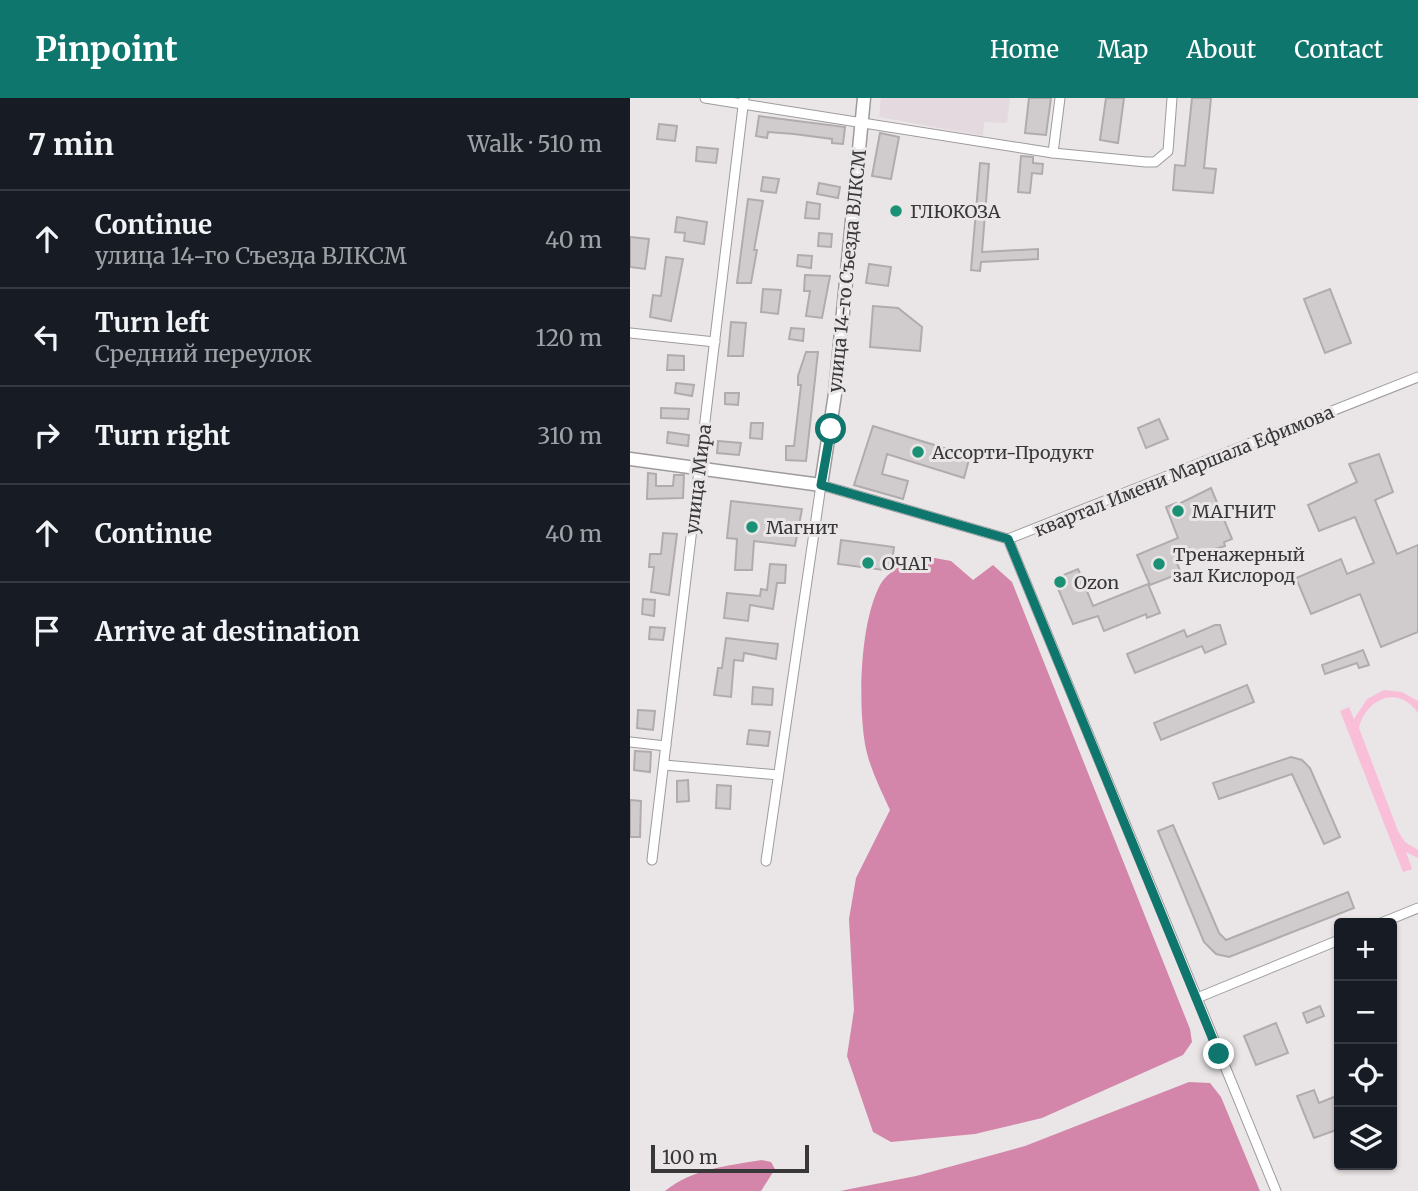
<!DOCTYPE html>
<html lang="en">
<head>
<meta charset="utf-8">
<style>
	body { margin:0; font-family:Merriweather,serif; background:#242831; color:#f1f3f6 }
	.controls { position:absolute; right:21px; bottom:21px; display:grid; overflow:hidden; border-radius:7px; box-shadow:0 2px 5px #0004 }
	.controls button { width:63px; height:63px; display:grid; place-items:center; padding:0; border:0; border-bottom:2px solid #363941; background:#171b24; color:#f1f3f6; font:35px sans-serif }
	.scale { position:absolute; left:21px; bottom:18px; width:158px; box-sizing:border-box; padding-left:7px; border:4px solid #393838; border-top:0; font-size:19px; line-height:24px; white-space:nowrap; color:#393838; -webkit-text-stroke:5px #eae6e7; paint-order:stroke }
	.stop { position:absolute; width:21px; height:21px; margin:-16px; border:5px solid #0f766e; border-radius:50%; background:#fff }
	.stop.end { background:#0f766e; border-color:#fff; box-shadow:0 2px 7px #0008 }
	.list { margin:0; padding:0; list-style:none }
	h2 { display:flex; justify-content:space-between; align-items:center; height:91px; margin:0; padding:0 28px; font-size:30px }
	h2 small { font-size:23px; font-weight:400; color:#9ea1a6 }
	.list li { display:grid; grid-template-columns:46px 1fr auto; gap:21px; align-items:center; box-sizing:border-box; height:98px; padding:0 28px; border-top:2px solid #363941 }
	.list b { display:block; font-size:26px; white-space:nowrap }
	.list p { margin:0; font-size:23px; white-space:nowrap; color:#9ea1a6 }
	.list em { font-size:23px; font-style:normal; color:#9ea1a6 }
	.icon { flex:none; width:38px; height:38px; fill:none; stroke:currentColor; stroke-width:2; stroke-linecap:round; stroke-linejoin:round }
	.map { position:relative; flex:none; width:788px; height:1093px; overflow:hidden }
	header { display:flex; align-items:center; gap:42px; box-sizing:border-box; height:98px; padding:0 35px; background:#0f766e; color:#fff }
	header strong { font-size:33px }
	nav { display:flex; gap:38px; margin-inline-start:auto; font-size:24px }
	main { display:flex }
	aside { flex:1; background:#171b24 }
	.map>svg:first-child { display:block }
	.built { fill:#e4d9de }
	.green { fill:#fabfd8 }
	.forest { fill:#d386a9 }
	.building { fill:#d0ccce; stroke:#b0acae; stroke-width:2 }
	.lines { fill:none; stroke-linecap:round; stroke-linejoin:round }
	.street-casing { stroke:#9e9b9c; stroke-width:11 }
	.secondary-casing { stroke:#9e9b9c; stroke-width:15 }
	.street { stroke:#fff; stroke-width:9 }
	.secondary { stroke:#fff; stroke-width:12 }
	.route { stroke:#0f766e; stroke-width:9 }
	.poi-dot { fill:#1a9074; stroke:#eae6e7; stroke-width:2.5 }
	.labels { text-anchor:middle; dominant-baseline:central; stroke-width:6; stroke-linejoin:round; paint-order:stroke }
	.poi-label { font-size:18px; fill:#393838; stroke:#eae6e7; text-anchor:start }
	.street-label { font-size:18px; fill:#393838; stroke:#eae6e7 }
</style>
</head>
<body>
<header>
<strong>Pinpoint</strong>
<nav><a>Home</a><a>Map</a><a>About</a><a>Contact</a></nav>
</header>
<main>
<aside>
<h2>7 min<small>Walk · 510 m</small></h2>
<ul class="list">
<li><svg class="icon" aria-label="ahead" viewBox="0 0 24 24"><path d="M12 20V5M6 11l6-6 6 6"/></svg><div><b>Continue</b><p>улица 14-го Съезда ВЛКСМ</p></div><em>40 m</em></li>
<li><svg class="icon" aria-label="left" viewBox="0 0 24 24"><path d="M17 20v-9H6M10 6l-5 5 5 5"/></svg><div><b>Turn left</b><p>Средний переулок</p></div><em>120 m</em></li>
<li><svg class="icon" aria-label="right" viewBox="0 0 24 24"><path d="M7 20v-9h11M14 6l5 5-5 5"/></svg><div><b>Turn right</b></div><em>310 m</em></li>
<li><svg class="icon" aria-label="ahead" viewBox="0 0 24 24"><path d="M12 20V5M6 11l6-6 6 6"/></svg><div><b>Continue</b></div><em>40 m</em></li>
<li><svg class="icon" aria-label="arrive" viewBox="0 0 24 24"><path d="M6 21V4h12l-3 4 3 4H6"/></svg><div><b>Arrive at destination</b></div></li>
</ul>
</aside>
<div class="map">
<svg width="788" height="1093" viewBox="0 0 788 1093">
	<rect width="100%" height="100%" fill="#eae6e7"/>
	<path class="built" d="M251,0H380L377,25L354,24L353,38L249,19Z"/>
	<path class="green" d="M754,592L772,594L788,603V615C768,586 736,601 729,630L768,733L775,744L788,752V760L776,754L782,771L773,774L710,613L719,609L724,621L737,601Z"/>
	<g class="forest">
		<path d="M288,457L321,463L343,482L363,467L382,484L560,931L562,944L553,957L412,1020L345,1036L261,1044L243,1034L217,958L224,912L219,821L226,780L260,712C250,690 239,669 235,646C228,603 230,525 250,487C257,474 276,464 288,457Z"/>
		<path d="M559,984L580,985L591,999L630,1093H210L286,1078L395,1048Z"/>
		<path d="M132,1062L141,1064L145,1071L131,1093H35C64,1070 97,1068 132,1062Z"/>
	</g>
	<g class="building">
		<path d="M399,0H421L416,37L395,35Z"/>
		<path d="M476,0H494L488,45L470,42Z"/>
		<path d="M562,0H581L574,70L586,71L583,95L543,92L545,67L555,68Z"/>
		<path d="M129,18L215,29L213,46L202,45V41L164,36L138,34L137,40L126,38Z"/>
		<path d="M29,26L47,28L45,43L27,41Z"/>
		<path d="M250,35L269,39L261,81L242,78Z"/>
		<path d="M67,49L88,51L86,65L66,63Z"/>
		<path d="M391,58L403,59V65L413,66L412,76L402,75L400,95L388,94Z"/>
		<path d="M350,65L359,66L352,154L408,151V161L351,164L350,173L341,172Z"/>
		<path d="M133,79L149,81L146,95L131,93Z"/>
		<path d="M189,85L210,89L208,100L187,96Z"/>
		<path d="M118,101L133,103L124,152H127L121,185H107Z"/>
		<path d="M177,104L190,106L189,121L175,120Z"/>
		<path d="M47,119L77,124L74,146L54,143L55,135L45,134Z"/>
		<path d="M189,135L202,136L201,149L188,148Z"/>
		<path d="M0,139L19,141L15,171L0,169Z"/>
		<path d="M168,157L182,158L181,170L167,168Z"/>
		<path d="M36,159L53,161L41,223L20,219L23,197L31,198Z"/>
		<path d="M239,166L261,169L258,188L236,185Z"/>
		<path d="M175,177L200,178L192,220L176,218L180,193H174Z"/>
		<path d="M133,191L151,192L148,216L131,214Z"/>
		<path d="M700,191L721,245L695,255L674,201Z"/>
		<path d="M243,208L268,210L292,229L290,253L240,249Z"/>
		<path d="M101,224L116,225L113,258H98Z"/>
		<path d="M161,230L174,231L173,243L159,241Z"/>
		<path d="M176,254H188L176,363L156,362V348H164L171,287H168V278Z"/>
		<path d="M38,257L54,258V272H37Z"/>
		<path d="M46,285L64,287L62,298L45,295Z"/>
		<path d="M95,295H109L108,307L95,306Z"/>
		<path d="M31,310L59,311L58,321L31,320Z"/>
		<path d="M529,321L538,341L516,350L508,330Z"/>
		<path d="M121,325H133L132,341L120,340Z"/>
		<path d="M243,328L340,358L334,380L257,356L252,376L278,383L273,401L224,387Z"/>
		<path d="M38,334L59,337L58,348L37,345Z"/>
		<path d="M88,343L111,345L109,357L87,355Z"/>
		<path d="M749,356L763,394L745,402L767,456L788,447V534L751,549L730,496L681,516L666,480L711,461L717,476L744,465L725,419L689,433L678,407L727,384L719,366Z"/>
		<path d="M18,375L26,376V388H43L44,377H54L53,400L17,401Z"/>
		<path d="M581,390L602,441L594,444L595,448L546,463L551,475L520,487L507,457L548,440L536,409L546,405L547,407Z"/>
		<path d="M101,403L172,411L165,448L124,443L122,472H105L107,441L97,440Z"/>
		<path d="M33,435L47,436L39,497L21,494L24,469H19L20,456H31Z"/>
		<path d="M211,442L264,449L261,473L208,466Z"/>
		<path d="M140,466L156,467L155,485H147L143,511L120,507L118,523L94,520L97,495L130,498L131,491L137,492Z"/>
		<path d="M448,471L463,508L518,486L530,515L517,520L516,516L474,533L468,518L443,526L424,481Z"/>
		<path d="M13,501L25,502L24,518L12,516Z"/>
		<path d="M585,527H590L596,546L575,555L572,548L505,575L497,556L554,532L557,539Z"/>
		<path d="M20,529L35,530L33,542L19,541Z"/>
		<path d="M96,540L148,546L146,561L114,555L113,563L104,562L101,599L84,597L88,570H92Z"/>
		<path d="M733,552L739,567L729,570L727,565L695,576L692,567Z"/>
		<path d="M617,587L624,604L531,642L524,625Z"/>
		<path d="M123,589L143,591L142,607L122,606Z"/>
		<path d="M8,612L25,613L23,632L7,630Z"/>
		<path d="M119,632L140,634L138,648L117,646Z"/>
		<path d="M5,653L21,654L20,674L4,672Z"/>
		<path d="M661,659L672,662L680,670L710,739L694,746L662,676L589,701L583,685Z"/>
		<path d="M58,682L59,703L47,704V683Z"/>
		<path d="M87,687L101,688L100,711L86,710Z"/>
		<path d="M0,702L11,703L10,739H0Z"/>
		<path d="M543,727L589,835L596,842L718,794L724,810L599,859L586,856L574,844L528,733Z"/>
		<path d="M690,908L694,918L677,925L673,915Z"/>
		<path d="M646,925L658,955L626,967L614,938Z"/>
		<path d="M684,992L689,1005L709,997V1031L684,1040L667,998Z"/>
	</g>
	<g class="lines">
		<defs>
			<g id="street">
				<path d="M75,0L423,55L516,64H525L538,53L542,0"/>
				<path d="M423,55L430,0"/>
				<path d="M0,235L85,244"/>
				<path d="M378,441L567,900L709,842"/>
				<path d="M0,644L36,648"/>
				<path d="M34,667L148,677"/>
				<path d="M22,762L114,0"/>
				<path d="M136,763L191,387L378,441L788,279"/>
				<path d="M751,825L788,810"/>
				<path d="M567,900L646,1093"/>
			</g>
			<path id="secondary" d="M0,361L191,387L205,296L234,0"/>
		</defs>
		<use href="#street" class="street-casing"/>
		<use href="#secondary" class="secondary-casing"/>
		<use href="#street" class="street"/>
		<use href="#secondary" class="secondary"/>
	</g>
	<g class="lines">
		<path class="route" d="M201,331L191,387L378,441L589,956"/>
	</g>
	<g class="poi-dot">
		<circle cx="266" cy="113" r="7"/>
		<circle cx="288" cy="354" r="7"/>
		<circle cx="548" cy="413" r="7"/>
		<circle cx="122" cy="429" r="7"/>
		<circle cx="238" cy="465" r="7"/>
		<circle cx="529" cy="466" r="7"/>
		<circle cx="430" cy="484" r="7"/>
	</g>
	<g class="labels">
		<g class="poi-label">
			<text x="280" y="113">ГЛЮКОЗА</text>
			<text x="302" y="354">Ассорти-Продукт</text>
			<text x="562" y="413">МАГНИТ</text>
			<text x="136" y="429">Магнит</text>
			<text x="543" y="456">Тренажерный<tspan x="543" dy="21">зал Кислород</tspan></text>
			<text x="252" y="465">ОЧАГ</text>
			<text x="444" y="484">Ozon</text>
		</g>
		<g class="street-label">
			<text transform="translate(217 173) rotate(-84)">улица 14-го Съезда ВЛКСМ</text>
			<text transform="translate(554 373) rotate(-22)">квартал Имени Маршала Ефимова</text>
			<text transform="translate(68 381) rotate(-83)">улица Мира</text>
		</g>
	</g>
</svg>
<div class="controls">
<button>+</button>
<button>−</button>
<button><svg class="icon" aria-label="locate" viewBox="0 0 24 24"><circle cx="12" cy="12" r="6"/><path d="M12 2v4M12 18v4M2 12h4M18 12h4"/></svg></button>
<button><svg class="icon" aria-label="layers" viewBox="0 0 24 24"><path d="M12 4l9 5-9 5-9-5zM3 14l9 5 9-5"/></svg></button>
</div>
<div class="scale">100 m</div>
<div class="stop" style="left:201px;top:331px"></div>
<div class="stop end" style="left:589px;top:956px"></div>
</div>
</main>
</body>
</html>
